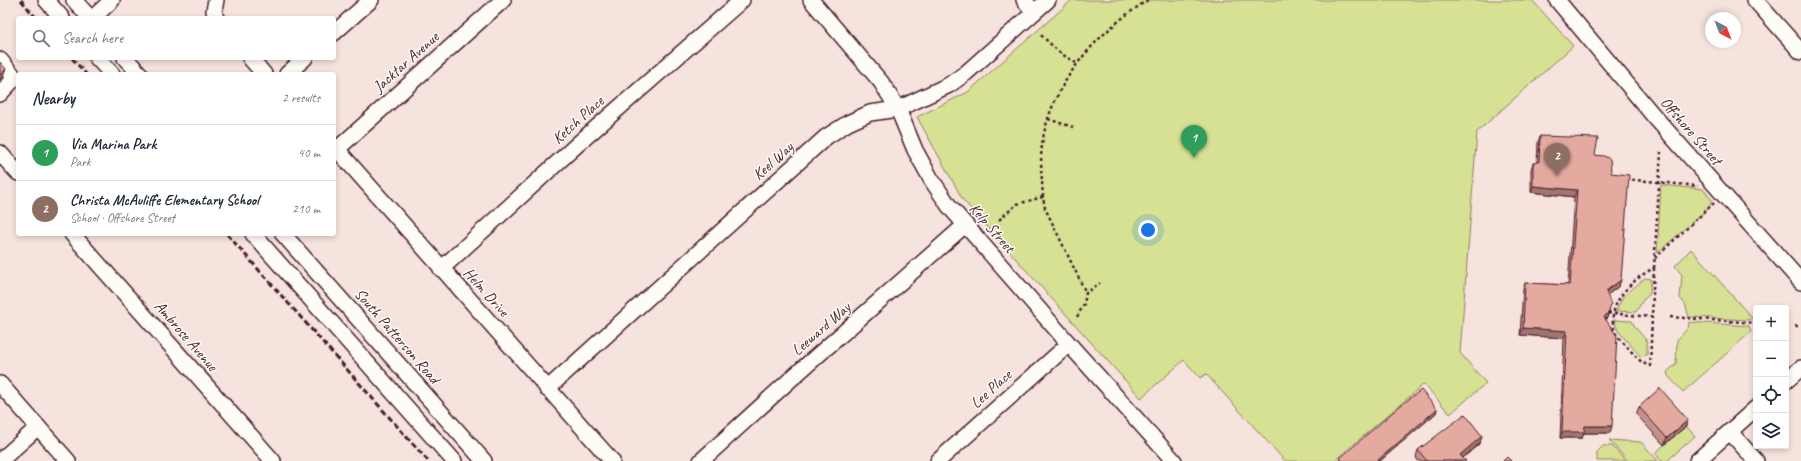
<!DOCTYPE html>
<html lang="en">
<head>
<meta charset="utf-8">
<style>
	body { margin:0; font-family:Caveat,sans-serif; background:#f2f2f3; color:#1f2937 }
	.controls { position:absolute; right:12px; bottom:12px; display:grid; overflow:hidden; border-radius:4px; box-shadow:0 2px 6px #0003 }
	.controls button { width:36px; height:36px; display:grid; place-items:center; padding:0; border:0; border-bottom:1px solid #e0e1e3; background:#fff; color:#1f2937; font:20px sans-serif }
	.compass { position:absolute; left:1705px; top:12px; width:36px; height:36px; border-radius:50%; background:#fff; box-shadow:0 2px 6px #0003; rotate:138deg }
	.you { position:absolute; left:1148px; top:230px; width:14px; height:14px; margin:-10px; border:3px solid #fff; border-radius:50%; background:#1a73e8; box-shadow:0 0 0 6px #1a73e833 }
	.badge { display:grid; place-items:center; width:26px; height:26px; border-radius:50%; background:#1f6fb2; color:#fff; font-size:13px; font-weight:700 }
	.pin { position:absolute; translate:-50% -33px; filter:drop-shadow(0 1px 2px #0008) }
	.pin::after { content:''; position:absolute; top:21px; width:14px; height:12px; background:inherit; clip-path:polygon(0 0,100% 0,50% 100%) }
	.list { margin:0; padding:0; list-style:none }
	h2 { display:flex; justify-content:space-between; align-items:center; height:52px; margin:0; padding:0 16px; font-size:17px }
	h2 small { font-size:13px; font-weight:400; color:#747a83 }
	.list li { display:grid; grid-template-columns:26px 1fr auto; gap:12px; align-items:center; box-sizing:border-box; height:56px; padding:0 16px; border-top:1px solid #e0e1e3 }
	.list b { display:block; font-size:15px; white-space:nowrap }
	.list p { margin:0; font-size:13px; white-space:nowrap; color:#747a83 }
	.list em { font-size:13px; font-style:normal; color:#747a83 }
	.icon { flex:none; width:22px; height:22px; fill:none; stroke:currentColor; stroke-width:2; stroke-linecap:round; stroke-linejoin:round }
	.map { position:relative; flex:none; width:1801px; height:461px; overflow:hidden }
	.search { position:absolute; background:#fff; box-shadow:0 2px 6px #0003; left:16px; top:16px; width:320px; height:44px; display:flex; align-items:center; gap:10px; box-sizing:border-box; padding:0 14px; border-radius:4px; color:#747a83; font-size:15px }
	.panel { position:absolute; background:#fff; box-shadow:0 2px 6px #0003; left:16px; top:72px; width:320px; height:164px; border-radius:4px }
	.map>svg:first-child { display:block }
	.green { fill:#d6e194; stroke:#908060 }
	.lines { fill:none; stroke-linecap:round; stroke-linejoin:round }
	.minor-casing { stroke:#4a1f2b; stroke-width:18 }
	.path { stroke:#4a1f2b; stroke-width:2.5; stroke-dasharray:3 3; stroke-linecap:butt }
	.minor { stroke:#fdfcf7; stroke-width:15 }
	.rail { stroke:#4a1f2b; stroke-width:3; stroke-dasharray:6 3; stroke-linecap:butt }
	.wall { fill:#c4928a; stroke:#4a1f2b }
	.shaded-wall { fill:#a07770; stroke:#4a1f2b }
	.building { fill:#e4aaa0; stroke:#4a1f2b }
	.labels { text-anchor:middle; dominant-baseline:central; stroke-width:3; stroke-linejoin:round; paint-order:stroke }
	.street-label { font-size:16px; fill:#4a1f2b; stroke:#fdfcf7 }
</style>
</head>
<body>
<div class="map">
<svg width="1801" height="461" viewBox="0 0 1801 461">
	<rect width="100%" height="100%" fill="#f6e3dd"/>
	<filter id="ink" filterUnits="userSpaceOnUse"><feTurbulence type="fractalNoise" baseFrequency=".025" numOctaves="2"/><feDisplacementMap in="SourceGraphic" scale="8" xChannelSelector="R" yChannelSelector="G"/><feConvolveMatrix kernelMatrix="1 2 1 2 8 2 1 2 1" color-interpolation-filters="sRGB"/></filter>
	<g filter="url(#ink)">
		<g class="green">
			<path d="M1072,0H1532L1573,46L1477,132L1460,353L1486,383L1450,414L1424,384L1334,461H1285L1206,374L1200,378L1184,360L1141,398L963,200L917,117L968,92Z"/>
			<path d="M1661,185L1703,189L1712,200L1709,208L1657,253Z"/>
			<path d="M1691,249L1752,318L1749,320L1689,317L1685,304L1680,298L1682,275L1675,266Z"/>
			<path d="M1645,278L1651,279L1650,294L1643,300L1636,312L1616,311L1622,298Z"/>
			<path d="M1614,320L1632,321L1635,327L1647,341V355L1640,356L1618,331Z"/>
			<path d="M1689,322L1749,326L1751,332L1683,392L1668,376L1667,372L1676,364L1677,340L1688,328Z"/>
			<path d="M1686,426L1695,436L1667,461H1661L1655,453Z"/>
			<path d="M1609,440L1641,442L1658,461H1628Z"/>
			<path d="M1603,446H1612L1626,461H1597V452Z"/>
		</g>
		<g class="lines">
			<defs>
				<g id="minor">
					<path d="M46,0L62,18"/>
					<path d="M74,0L90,18"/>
					<path d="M216,0L214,11L216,18"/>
					<path d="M811,0L881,82L898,109L915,150L931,179L949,206L1069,344L1174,461"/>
					<path d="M1024,0L1034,12"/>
					<path d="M1557,0L1653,115L1801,282"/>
					<path d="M1755,0L1801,52"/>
					<path d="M93,18L112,0"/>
					<path d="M334,33L371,0"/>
					<path d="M97,58L112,74"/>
					<path d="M125,58L140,74"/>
					<path d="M250,58L264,74"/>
					<path d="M0,60L12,74L13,80L0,94"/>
					<path d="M287,74L305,58"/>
					<path d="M334,146L612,461"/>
					<path d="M334,152L503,0"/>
					<path d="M0,153L18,173"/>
					<path d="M72,234L273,461"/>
					<path d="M253,234L454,461"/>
					<path d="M283,234L484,461"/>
					<path d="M441,269L580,142L742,0"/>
					<path d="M1786,381L1801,368"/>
					<path d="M0,384L68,461"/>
					<path d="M547,389L826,137L848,123L870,113L898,109L949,85L966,73L1048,0"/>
					<path d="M1730,432L1756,461"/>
					<path d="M0,461L38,427"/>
					<path d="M701,461L791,379L965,225"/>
					<path d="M938,461L1069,344"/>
					<path d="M1697,461L1756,408"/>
				</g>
			</defs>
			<use href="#minor" class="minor-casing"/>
			<g class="path">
				<path d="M1041,35L1060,53L1078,64"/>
				<path d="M1048,119L1073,127"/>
				<path d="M1626,179L1698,186"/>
				<path d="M1043,197C1042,180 1040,162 1042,145C1050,84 1097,32 1148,0"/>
				<path d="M999,220L1017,204L1043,197L1045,208L1086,293"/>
				<path d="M1655,258L1714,203"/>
				<path d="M1654,268L1650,366C1640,363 1635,355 1628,348C1625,344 1619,339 1616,334C1603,306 1632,279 1654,268Z"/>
				<path d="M1654,268L1661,152"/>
				<path d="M1608,313L1652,317"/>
				<path d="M1077,317L1084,304L1086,293L1100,283"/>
				<path d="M1670,317L1756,323"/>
				<path d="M1795,326H1801"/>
			</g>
			<use href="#minor" class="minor"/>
			<g class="rail">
				<path d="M21,0L36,18"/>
				<path d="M72,58L86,74"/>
				<path d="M227,234L428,461"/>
			</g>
		</g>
		<g class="wall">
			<path d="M1540,136L1595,155L1619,286L1607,295L1609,312L1607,318L1606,319L1610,433H1584L1582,438H1560L1564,338L1520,335L1523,289L1525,283L1568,285L1574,197L1531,192V169L1533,163H1537L1538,142Z"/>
			<path d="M1639,407L1686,426L1664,445L1636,414Z"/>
			<path d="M1437,409L1436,413L1380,461H1339L1340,458Z"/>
			<path d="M1480,443L1463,458L1466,461H1418L1416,457L1418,450Z"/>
		</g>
		<g class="shaded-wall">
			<path d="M6,69L3,77L0,80V75Z"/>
			<path d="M1533,186L1577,190L1574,197L1531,192Z"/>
			<path d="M1621,280L1619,286L1604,298L1606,291Z"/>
			<path d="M1609,312L1607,318L1602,323L1604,317Z"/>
			<path d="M1523,328L1567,331L1564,338L1520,335Z"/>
			<path d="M1437,409L1436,413L1380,461H1377Z"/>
			<path d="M1688,420L1686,426L1664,445L1667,438Z"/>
			<path d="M1585,426H1612L1610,433H1584L1582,438H1560L1562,432Z"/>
			<path d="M1482,436L1480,443L1459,461L1460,455Z"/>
		</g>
		<g class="building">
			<path d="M0,62L6,69L0,75Z"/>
			<path d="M1540,136L1598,138L1595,155L1604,156L1610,159L1611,173L1629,175L1621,280L1606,291L1611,305L1609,312L1604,317L1617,336L1612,426H1585L1584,432H1562L1567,331L1523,328L1525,283L1570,285L1577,190L1533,186V163L1539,162Z"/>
			<path d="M1660,388L1688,420L1667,438L1639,407Z"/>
			<path d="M1421,390L1437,409L1377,461H1342L1340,458L1401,405Z"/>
			<path d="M1465,414L1482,436L1460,455L1466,461H1427L1418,450Z"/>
			<path d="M1507,457L1511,461H1503Z"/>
		</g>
	</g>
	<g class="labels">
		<g class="street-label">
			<text transform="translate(406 62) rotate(-42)">Jacktar Avenue</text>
			<text transform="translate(578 120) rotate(-42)">Ketch Place</text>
			<text transform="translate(1691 131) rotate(49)">Offshore Street</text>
			<text transform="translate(773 161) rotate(-42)">Keel Way</text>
			<text transform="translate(992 228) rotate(49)">Kelp Street</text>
			<text transform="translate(486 292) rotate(48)">Helm Drive</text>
			<text transform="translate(821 329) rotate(-41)">Leeward Way</text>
			<text transform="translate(186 336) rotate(49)">Ambrose Avenue</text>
			<text transform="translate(397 336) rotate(49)">South Patterson Road</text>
			<text transform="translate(991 389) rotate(-42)">Lee Place</text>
		</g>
	</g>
</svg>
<div class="controls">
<button>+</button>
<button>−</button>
<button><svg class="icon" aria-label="locate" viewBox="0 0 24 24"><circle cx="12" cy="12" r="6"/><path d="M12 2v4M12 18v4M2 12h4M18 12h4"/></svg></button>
<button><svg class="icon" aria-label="layers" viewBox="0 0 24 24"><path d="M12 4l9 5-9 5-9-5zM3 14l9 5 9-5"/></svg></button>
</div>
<svg class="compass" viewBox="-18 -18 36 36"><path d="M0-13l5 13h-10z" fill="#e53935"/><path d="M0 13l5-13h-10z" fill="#747a83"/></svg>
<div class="you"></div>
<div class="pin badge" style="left:1194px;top:158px;background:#2e9e5b">1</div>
<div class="pin badge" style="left:1557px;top:176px;background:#8d6e63">2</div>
<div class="search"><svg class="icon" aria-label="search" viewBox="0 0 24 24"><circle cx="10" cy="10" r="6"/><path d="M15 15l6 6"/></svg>Search here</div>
<section class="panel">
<h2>Nearby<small>2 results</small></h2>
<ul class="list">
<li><span class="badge" style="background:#2e9e5b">1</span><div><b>Via Marina Park</b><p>Park</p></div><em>40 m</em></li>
<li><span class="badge" style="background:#8d6e63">2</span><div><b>Christa McAuliffe Elementary School</b><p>School · Offshore Street</p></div><em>210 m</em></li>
</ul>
</section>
</div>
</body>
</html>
